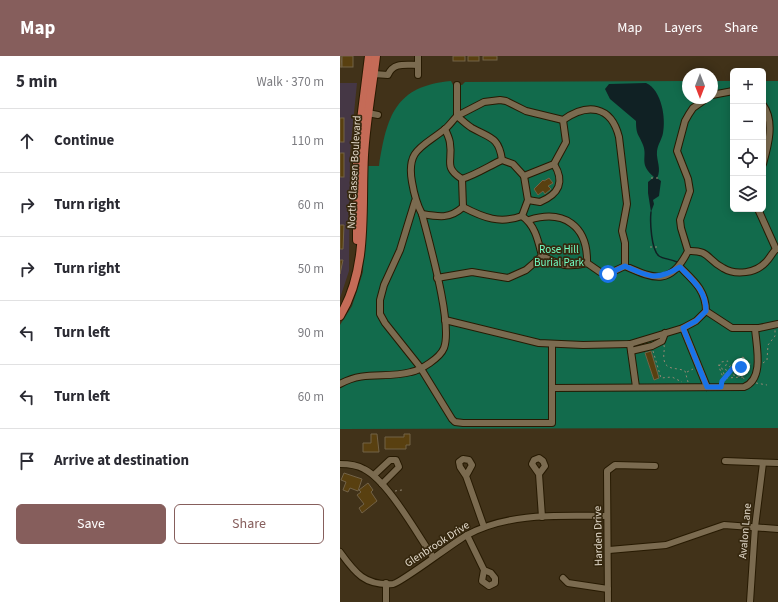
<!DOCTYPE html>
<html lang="en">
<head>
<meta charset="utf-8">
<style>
	body { margin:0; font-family:"Source Sans 3",sans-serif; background:#f7f7f7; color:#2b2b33 }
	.controls { position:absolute; right:12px; top:12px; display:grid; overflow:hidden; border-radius:6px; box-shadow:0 2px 10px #0003 }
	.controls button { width:36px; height:36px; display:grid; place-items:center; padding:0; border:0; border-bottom:1px solid #e1e1e2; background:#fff; color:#2b2b33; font:20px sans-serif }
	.compass { position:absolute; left:342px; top:12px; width:36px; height:36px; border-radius:50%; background:#fff; box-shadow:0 2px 10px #0003; rotate:180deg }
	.stop { position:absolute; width:12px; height:12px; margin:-9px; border:3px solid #1a73e8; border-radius:50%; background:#fff }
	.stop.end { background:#1a73e8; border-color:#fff; box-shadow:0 1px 4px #0008 }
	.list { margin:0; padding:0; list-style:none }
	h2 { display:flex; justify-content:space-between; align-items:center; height:52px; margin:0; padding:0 16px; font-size:17px }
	h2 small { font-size:13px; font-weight:400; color:#7c7c81 }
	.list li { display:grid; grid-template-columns:26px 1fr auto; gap:12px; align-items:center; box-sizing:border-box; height:64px; padding:0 16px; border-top:1px solid #e1e1e2 }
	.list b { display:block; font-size:15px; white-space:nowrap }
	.list em { font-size:13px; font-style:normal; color:#7c7c81 }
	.actions { display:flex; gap:8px; padding:12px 16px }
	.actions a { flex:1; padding:9px 0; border:1px solid #865e5c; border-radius:6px; text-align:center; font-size:14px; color:#865e5c }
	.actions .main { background:#865e5c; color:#fff }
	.icon { flex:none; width:22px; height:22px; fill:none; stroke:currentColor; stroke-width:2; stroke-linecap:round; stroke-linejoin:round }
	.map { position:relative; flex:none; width:438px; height:546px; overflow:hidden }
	header { display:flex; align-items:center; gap:24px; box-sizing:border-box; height:56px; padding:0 20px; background:#865e5c; color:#fff }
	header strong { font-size:19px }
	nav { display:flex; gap:22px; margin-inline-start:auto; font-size:14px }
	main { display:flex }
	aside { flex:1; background:#fff }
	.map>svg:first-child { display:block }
	.commercial { fill:#453745 }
	.green { fill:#126b4c }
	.water { fill:#102124 }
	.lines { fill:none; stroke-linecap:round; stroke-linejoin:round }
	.stream { stroke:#102124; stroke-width:1.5 }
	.building { fill:#594010; stroke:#726247 }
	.minor-casing { stroke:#271a02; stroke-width:8 }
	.major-casing { stroke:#271a02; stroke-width:10 }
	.path { stroke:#938773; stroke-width:1; stroke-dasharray:2 3; stroke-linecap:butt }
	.minor { stroke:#7b6b50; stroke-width:6 }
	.major { stroke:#c56b57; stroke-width:8 }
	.route { stroke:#1a73e8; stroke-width:5 }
	.labels { text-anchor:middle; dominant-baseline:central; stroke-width:3.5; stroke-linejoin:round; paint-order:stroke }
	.street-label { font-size:11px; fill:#e4dbcc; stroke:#36280f }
	.park-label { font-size:11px; fill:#72fec4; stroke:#36280f }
</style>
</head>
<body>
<header>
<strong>Map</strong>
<nav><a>Map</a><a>Layers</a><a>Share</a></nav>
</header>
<main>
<aside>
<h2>5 min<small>Walk · 370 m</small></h2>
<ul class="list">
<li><svg class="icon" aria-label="ahead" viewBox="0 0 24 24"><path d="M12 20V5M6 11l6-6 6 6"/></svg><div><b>Continue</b></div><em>110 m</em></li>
<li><svg class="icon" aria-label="right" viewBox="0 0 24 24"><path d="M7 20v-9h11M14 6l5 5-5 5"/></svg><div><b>Turn right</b></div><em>60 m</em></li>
<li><svg class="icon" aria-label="right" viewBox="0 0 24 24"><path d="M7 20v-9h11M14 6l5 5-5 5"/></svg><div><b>Turn right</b></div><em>50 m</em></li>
<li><svg class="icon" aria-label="left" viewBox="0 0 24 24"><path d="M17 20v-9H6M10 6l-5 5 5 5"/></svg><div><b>Turn left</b></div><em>90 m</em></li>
<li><svg class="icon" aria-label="left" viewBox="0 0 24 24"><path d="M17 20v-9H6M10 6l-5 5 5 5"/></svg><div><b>Turn left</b></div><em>60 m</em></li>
<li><svg class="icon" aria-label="arrive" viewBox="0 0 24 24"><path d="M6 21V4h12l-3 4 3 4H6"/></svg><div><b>Arrive at destination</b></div></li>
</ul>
<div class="actions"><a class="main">Save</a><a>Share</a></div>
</aside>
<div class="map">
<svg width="438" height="546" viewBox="0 0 438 546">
	<rect width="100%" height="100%" fill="#413219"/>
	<path class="commercial" d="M0,27H17L10,97L9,215L0,242Z"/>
	<path class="green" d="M111,25L113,29H122L125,26L348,25V42H372V25H393V153H423V25H438V372L0,373V269L12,250L23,216L26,110H39C47,60 55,30 111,25Z"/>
	<path class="water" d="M306,27C322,34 326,63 323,77C322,83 318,88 317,95C316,104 322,113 317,122L321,125L319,140L313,144L314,148L311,156L308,137V126L314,121C298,107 308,102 303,89C299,78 296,80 296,65L270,43L265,33L269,28Z"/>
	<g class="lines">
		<path class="stream" d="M311,156C310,165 311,194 319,200C323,203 331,203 337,206"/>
	</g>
	<g class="building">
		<path d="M0,0H1L2,11H0Z"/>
		<rect x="2" y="0" width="11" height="11"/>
		<rect x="113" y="0" width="12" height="5"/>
		<rect x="128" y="0" width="11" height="5"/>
		<rect x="143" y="0" width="14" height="4"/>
		<rect x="0" y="62" width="4" height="24"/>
		<rect x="0" y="97" width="4" height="24"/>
		<path d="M209,122L213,127L208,130L211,133L205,138L203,135L198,139L194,133L203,124L204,125Z"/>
		<path d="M0,169H4L3,193H0Z"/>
		<path d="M0,204H3L0,218Z"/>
		<path d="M311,295L319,322L314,324L305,297Z"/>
		<path d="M31,378H37L39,396H23V387H31Z"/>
		<path d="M64,378H70V389H66V393H45V381H64Z"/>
		<path d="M4,417L22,423L18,435L10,432L8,436L3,434L6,426L1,424Z"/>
		<path d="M28,427L33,434L31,436L37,445L22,457L19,452L24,448L17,439L21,436L19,434Z"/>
	</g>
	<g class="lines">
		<defs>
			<g id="minor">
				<path d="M34,18L48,19C53,6 66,9 78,9"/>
				<path d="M78,19V0"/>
				<path d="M117,29V60L144,46L160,44L166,45L186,55L223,64C247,47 271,49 279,81L287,148L282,175L285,187V210C316,224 331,229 348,195L341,172L340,164L350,135L348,123L337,95L345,65L349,58L353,52L367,42"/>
				<path d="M372,39L393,35"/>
				<path d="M423,49C435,65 428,90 423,108"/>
				<path d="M28,57L38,59"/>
				<path d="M105,73C107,78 110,83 110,88C113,105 103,111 122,123"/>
				<path d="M122,123C137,118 149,110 162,104L173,108L184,120L214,108L226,86L223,64"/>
				<path d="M188,144L200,146C219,138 225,126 214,108"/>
				<path d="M75,145L60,194L44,229L40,244V258L45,267L80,311L112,363L115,366L123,367H212V288"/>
				<path d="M123,151C144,162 160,168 182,160"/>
				<path d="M418,153L436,193H438"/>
				<path d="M82,158C99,161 110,163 123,151L122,123"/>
				<path d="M189,164C224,153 248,170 247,207L260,216L268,218L285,210"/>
				<path d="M348,195C370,194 366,203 383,212C396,220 416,217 426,206C430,202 432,197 436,193"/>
				<path d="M202,200C220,209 227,212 247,207"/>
				<path d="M97,222L132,216L168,222L186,214L202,200C198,184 195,169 182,160L188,144L184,120"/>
				<path d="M366,255L392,272H419L438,268"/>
				<path d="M105,264L199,287L243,289L290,288L343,272L356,265L366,255C366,234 353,224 340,211"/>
				<path d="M343,272L367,331"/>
				<path d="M290,288L296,331"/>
				<path d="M291,295L312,290L322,285L325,277"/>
				<path d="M0,328C25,314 45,323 71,316C81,314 100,302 104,292C113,268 89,186 82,158C76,147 74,138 72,126C66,93 83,91 105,73C109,70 113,64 117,60C122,64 127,69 132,72C150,82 159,81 162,104"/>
				<path d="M212,332L404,331C425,323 416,289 415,272"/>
				<path d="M385,405L438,407"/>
				<path d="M0,408C8,408 17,409 24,413C48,425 77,478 93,501"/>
				<path d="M199,418L205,410L203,405L199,402L194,404L192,408L199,418L202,461"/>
				<path d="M34,419L50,404H56L59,411L42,428"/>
				<path d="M126,420L132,409L129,404L123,403L119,406L120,411L126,420L144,471"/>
				<path d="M127,479L144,514L151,517L155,522V527L149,530L142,525L144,514"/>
				<path d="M269,494L326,489L384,469L438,473"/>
				<path d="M0,496C15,517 25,530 53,528C61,527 114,486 127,479C169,456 221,460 267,460"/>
				<path d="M223,522L228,527L268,533"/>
				<path d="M46,546V527"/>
				<path d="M268,546L267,415L275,409L315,410"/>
				<path d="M410,546L415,471L423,407"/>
			</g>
			<g id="major">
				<path d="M17,184V96L29,0"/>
				<path d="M0,260C29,212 21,153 24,99C26,66 32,33 36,0"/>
			</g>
		</defs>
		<use href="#minor" class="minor-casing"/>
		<use href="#major" class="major-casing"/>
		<g class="path">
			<path d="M311,122H320"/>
			<path d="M310,191H318"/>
			<path d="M324,289C325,294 323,298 324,303C325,315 337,311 345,315L348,326"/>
			<path d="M313,295L321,322L332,321L342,326"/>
			<path d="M403,301L389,311L393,315L404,317"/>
			<path d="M423,307L427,304L428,289L435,280V274"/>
			<path d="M378,309L381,310L384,318L383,321"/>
			<path d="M347,316L353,313"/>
			<path d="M402,320L408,312L403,300"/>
			<path d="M386,322L403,321"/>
			<path d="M384,324L379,311L381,306L388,305L385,311C387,322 399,317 406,324"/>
			<path d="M382,325L393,312L411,308"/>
			<path d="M416,327L427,329"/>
			<path d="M55,435L62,434"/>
		</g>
		<use href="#minor" class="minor"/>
		<use href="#major" class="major"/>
	</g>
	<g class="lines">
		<path class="route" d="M268,218L285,210C309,221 317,225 340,211C353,225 366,234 366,255L356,265L343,272L367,331H381L382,325L393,312L401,311"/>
	</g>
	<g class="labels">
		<g class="street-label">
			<text transform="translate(14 116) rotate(-87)">North Classen Boulevard</text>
			<text transform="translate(405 475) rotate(-85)">Avalon Lane</text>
			<text transform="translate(258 480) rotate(-91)">Harden Drive</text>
			<text transform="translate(97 488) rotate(-33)">Glenbrook Drive</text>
		</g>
		<g class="park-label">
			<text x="219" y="193">Rose Hill<tspan x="219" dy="13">Burial Park</tspan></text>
		</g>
	</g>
</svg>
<div class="controls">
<button>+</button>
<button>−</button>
<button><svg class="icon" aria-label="locate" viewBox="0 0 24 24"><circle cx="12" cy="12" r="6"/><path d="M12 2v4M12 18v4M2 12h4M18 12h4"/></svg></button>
<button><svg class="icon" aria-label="layers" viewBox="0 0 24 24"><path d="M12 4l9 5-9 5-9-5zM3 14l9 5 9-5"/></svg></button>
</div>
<svg class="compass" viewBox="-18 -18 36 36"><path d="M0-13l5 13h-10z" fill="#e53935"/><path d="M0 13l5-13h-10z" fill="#7c7c81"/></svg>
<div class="stop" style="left:268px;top:218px"></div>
<div class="stop end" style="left:401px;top:311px"></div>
</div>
</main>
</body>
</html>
